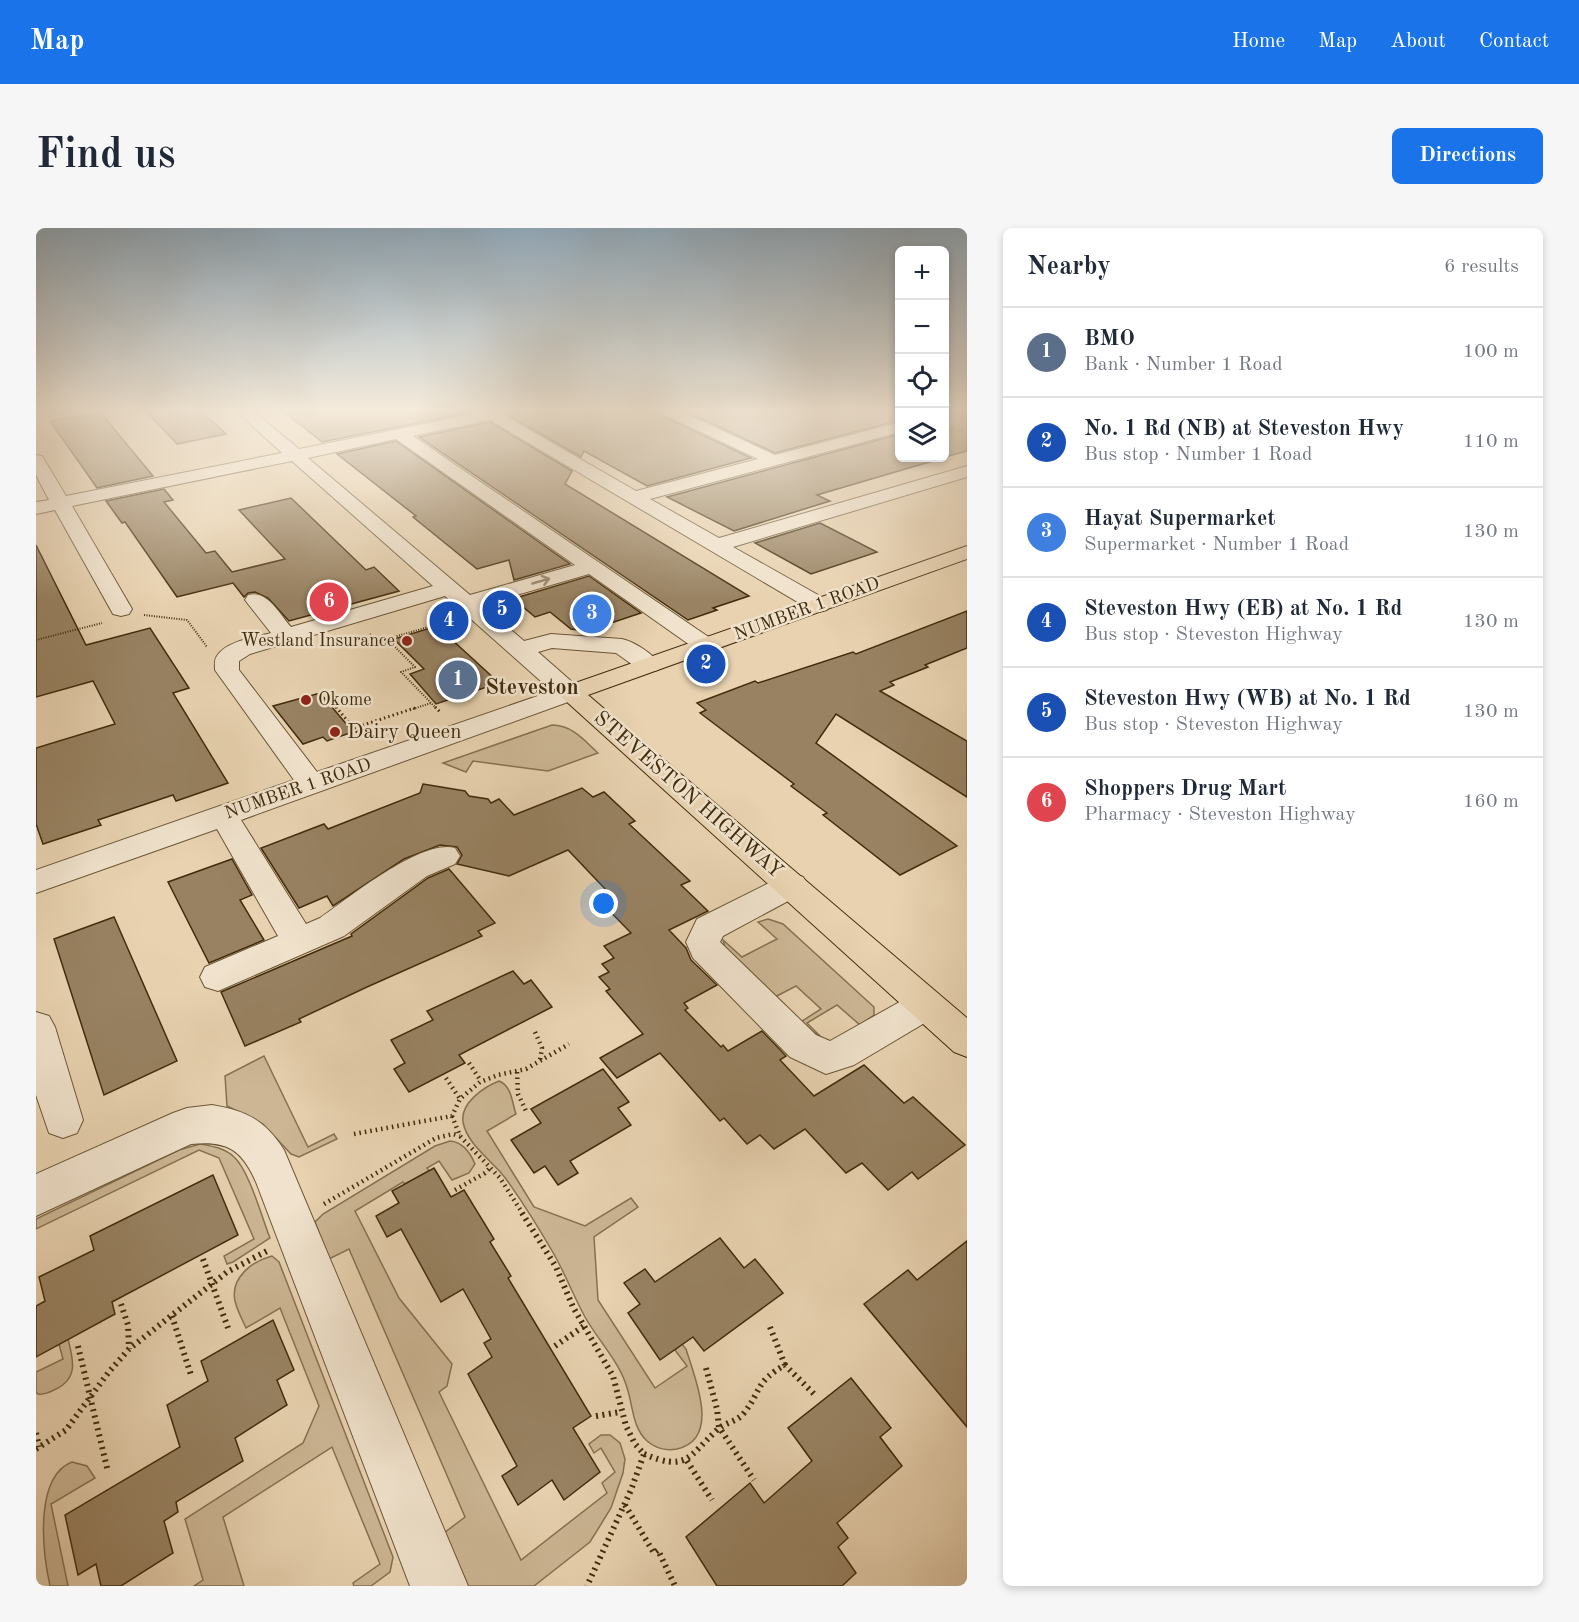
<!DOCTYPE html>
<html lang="en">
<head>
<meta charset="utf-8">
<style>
	body { margin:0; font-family:"Old Standard TT",serif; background:#f6f6f7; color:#1f2937 }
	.controls { position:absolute; right:18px; top:18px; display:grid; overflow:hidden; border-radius:9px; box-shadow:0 3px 9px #0003 }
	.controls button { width:54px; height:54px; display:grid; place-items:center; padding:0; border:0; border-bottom:2px solid #e0e1e3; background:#fff; color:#1f2937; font:30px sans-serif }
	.you { position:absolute; left:568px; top:676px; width:21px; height:21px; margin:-15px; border:4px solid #fff; border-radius:50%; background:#1a73e8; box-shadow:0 0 0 9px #1a73e833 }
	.badge { display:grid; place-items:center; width:39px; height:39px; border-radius:50%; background:#1a73e8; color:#fff; font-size:20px; font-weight:700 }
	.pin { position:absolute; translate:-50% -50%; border:3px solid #fff; box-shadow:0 2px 6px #0006 }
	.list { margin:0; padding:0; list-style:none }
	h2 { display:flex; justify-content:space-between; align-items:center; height:78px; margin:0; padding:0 24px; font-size:26px }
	h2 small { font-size:20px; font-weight:400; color:#747a83 }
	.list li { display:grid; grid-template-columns:39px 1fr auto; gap:18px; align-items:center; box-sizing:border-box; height:90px; padding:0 24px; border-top:2px solid #e0e1e3 }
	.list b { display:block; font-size:22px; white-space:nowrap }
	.list p { margin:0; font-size:20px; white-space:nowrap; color:#747a83 }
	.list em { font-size:20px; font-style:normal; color:#747a83 }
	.icon { flex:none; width:33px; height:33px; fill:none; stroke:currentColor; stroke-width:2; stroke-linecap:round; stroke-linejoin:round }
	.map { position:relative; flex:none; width:931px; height:1358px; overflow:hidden; border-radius:9px }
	header { display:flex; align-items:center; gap:36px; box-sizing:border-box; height:84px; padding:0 30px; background:#1a73e8; color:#fff }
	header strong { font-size:28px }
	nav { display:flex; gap:33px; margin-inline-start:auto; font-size:21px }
	.intro { display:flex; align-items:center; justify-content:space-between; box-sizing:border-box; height:144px; padding:0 36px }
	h1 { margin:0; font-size:42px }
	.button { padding:15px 27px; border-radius:9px; background:#1a73e8; color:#fff; font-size:21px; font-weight:700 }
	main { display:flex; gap:36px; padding:0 36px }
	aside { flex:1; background:#fff; border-radius:9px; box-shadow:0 3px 9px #0003 }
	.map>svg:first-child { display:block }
	.green { fill:#ccb694; stroke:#867150; stroke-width:1.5 }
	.building { fill:#988262; stroke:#412c0d; stroke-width:1.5 }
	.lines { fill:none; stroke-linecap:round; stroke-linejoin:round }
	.minor-casing { stroke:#6b5636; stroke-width:2 }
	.major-casing { stroke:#412c0d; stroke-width:2 }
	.path-far3 { stroke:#412c0d; stroke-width:2; stroke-dasharray:1 1.5; stroke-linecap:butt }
	.path-far2 { stroke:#412c0d; stroke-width:3; stroke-dasharray:1.5 3; stroke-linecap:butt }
	.path-far1 { stroke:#412c0d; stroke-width:4.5; stroke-dasharray:1.5 4; stroke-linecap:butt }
	.path { stroke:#412c0d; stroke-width:6; stroke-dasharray:2 4.5; stroke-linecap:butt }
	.minor { fill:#f0e2cc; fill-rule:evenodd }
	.major { fill:#e8d2b0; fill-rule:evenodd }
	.oneway { stroke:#98876c }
	.poi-dot { fill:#8f2418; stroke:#f0e2cc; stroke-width:2 }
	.labels { text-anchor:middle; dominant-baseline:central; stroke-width:5; stroke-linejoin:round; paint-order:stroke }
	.far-street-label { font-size:18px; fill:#412c0d; stroke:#f0e2cc }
	.far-poi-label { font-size:18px; fill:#412c0d; stroke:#f0e2cc; text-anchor:end }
	.poi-label { font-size:21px; fill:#412c0d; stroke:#f0e2cc; text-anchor:start }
	.street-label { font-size:21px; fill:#412c0d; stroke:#f0e2cc }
	.far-district-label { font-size:22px; font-weight:bold; fill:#412c0d; stroke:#f0e2cc }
</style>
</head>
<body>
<header>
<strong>Map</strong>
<nav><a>Home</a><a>Map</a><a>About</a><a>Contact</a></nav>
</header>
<div class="intro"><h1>Find us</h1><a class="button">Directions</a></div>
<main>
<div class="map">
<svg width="931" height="1358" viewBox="0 0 931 1358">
	<rect width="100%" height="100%" fill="#e8d2b0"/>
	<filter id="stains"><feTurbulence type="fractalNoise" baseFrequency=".00333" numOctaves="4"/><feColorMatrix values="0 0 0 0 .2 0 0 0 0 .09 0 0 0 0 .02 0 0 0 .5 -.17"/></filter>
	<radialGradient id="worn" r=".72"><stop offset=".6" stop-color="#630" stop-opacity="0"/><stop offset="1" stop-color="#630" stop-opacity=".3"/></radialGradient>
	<g class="green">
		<path d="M516,497C536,497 548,512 562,525L512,543L437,533L430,544L407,535Z"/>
		<path d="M732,691L747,696L838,779V787L824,797L801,777L771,795L786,810L763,795L785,781L760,758L737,770L689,720L687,712L706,729L741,711L722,694Z"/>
		<path d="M228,828L272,919L298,906L301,911L263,929L255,926L227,896L191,878L189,848Z"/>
		<path d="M463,853C476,858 476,875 480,886L451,903L498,979L549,998L595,970L602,979L558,1009L562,1072L619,1160L651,1138L639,1122L646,1116L650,1121C658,1148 686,1211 641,1221C630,1223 619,1220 611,1213C597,1200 597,1180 592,1163C585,1135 563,1114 549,1089C538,1069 530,1048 519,1028C504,1002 488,976 470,951C457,933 431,917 427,894C424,875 448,859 463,853Z"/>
		<path d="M414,913C427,914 434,924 439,936L433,945L416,952L403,933L391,940L393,943L369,956L367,954L319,983L363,1070L416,1136L411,1158L403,1164L485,1332L571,1265L566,1255L579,1244L565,1220L558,1225L553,1216L565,1207H574L584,1215L589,1231L587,1245L575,1280L554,1314L498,1358H430L408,1305L429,1289L313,1021L293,1031L279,994L287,986L399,918Z"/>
		<path d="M164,916C176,918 189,920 198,929C213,942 226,990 234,1010L197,1034L191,1036L188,1028L218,1011L183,930L163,922L0,1001V991L143,922Z"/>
		<path d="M236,1028L243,1034L357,1329L354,1344L335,1358H318L317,1355L344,1336L296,1219L187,1289L208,1358H158L167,1352L149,1291L267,1215L283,1178L244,1080L210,1100C206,1091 201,1082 199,1073C194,1049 217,1033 236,1028Z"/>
		<path d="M32,1111C37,1131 43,1150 20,1161C14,1164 9,1167 2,1166L0,1164V1144L27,1131L23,1116Z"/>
		<path d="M36,1234L51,1238L59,1250L15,1276L32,1358H14C5,1317 0,1248 36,1234Z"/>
	</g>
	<g class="building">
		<path d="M109,182H164L190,206L141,216Z"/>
		<path d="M246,182H438V184L286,214Z"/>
		<path d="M463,182H620L624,187L715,230L611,258L548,223L545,229Z"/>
		<path d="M647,182H864V192L739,225Z"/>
		<path d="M909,182H931V223L909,229Z"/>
		<path d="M64,184L117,248L61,260L14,193Z"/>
		<path d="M454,194L536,243L529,256L713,368L677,380L681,382L652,392L383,209Z"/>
		<path d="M864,206V230H907L781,267L794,273L698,303L631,269Z"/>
		<path d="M360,213L534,336L478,352L473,332L441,341L377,289L380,288L301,226Z"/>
		<path d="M128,261L137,272L128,274L170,325L179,323L196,344L249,331L203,282L255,270L330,342L338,339L363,363L253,393L232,370L219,364L212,365L208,369L197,355L141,369L89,294L86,295L70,273Z"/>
		<path d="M784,295L841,324L775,346L719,315Z"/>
		<path d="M0,317L50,417L114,400L153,460L137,465L192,555L140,573L137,567L62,592L65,597L7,616L0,596V520L79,496L57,453L0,469Z"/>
		<path d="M553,348L605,385L551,403L535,401L514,384L499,389L486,378L483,369Z"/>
		<path d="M931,383V420L889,437L892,439L854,454L858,457L844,463L931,513V569L800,486L780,515L921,618L864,647L787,587L791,585L755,558L758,556L664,485L670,482L661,475L719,453L722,455L817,424L820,426Z"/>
		<path d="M401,398L463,455L400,476L374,446L388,441L358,411Z"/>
		<path d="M284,465L317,504L291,513L287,509L267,516L237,478Z"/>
		<path d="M387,556L429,563L433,568L452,571L455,575L463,571L478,587L546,560L557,569L568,564L599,593L593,596L654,653L645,657L672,683L633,702L650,720L655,732L681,757L648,775L652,780L649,782L685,819L687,817L692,823L726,803L750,828L744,832L778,868L828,837L868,875L877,869L929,917L882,951L876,944L852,962L826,935L810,945L769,901L738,921L724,907L711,916L688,890L684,893L624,825L581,850L564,830L607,806L570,763L574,761L563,749L573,744L566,736L578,730L568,718L595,705L561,670L572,664L532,622L473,648L421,636L426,627L421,619L404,617L368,631L297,678L291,668L263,680L225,620L288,596L292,601L384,565Z"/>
		<path d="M196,631L216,667L204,672L228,712L173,735L132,654Z"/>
		<path d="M413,641L459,695L442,703L446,708L331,759L263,791L265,794L209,818L185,764L316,708L315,706L392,650Z"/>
		<path d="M78,689L141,833L68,867L18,711Z"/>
		<path d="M477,743L488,756L495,752L516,779L423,827L429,835L373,864L358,841L369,835L355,812L397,792L391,783Z"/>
		<path d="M567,841L593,874L582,880L595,897L534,933L542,945L522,957L509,938L498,945L475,912L505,895L495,881Z"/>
		<path d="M398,940L415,969L428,962L458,1011L454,1014L475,1048L472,1050L555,1188L537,1200L564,1244L528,1272L516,1252L482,1277L466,1248L481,1238L432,1146L456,1129L448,1115L455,1111L427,1061L405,1074L365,1001L351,1009L340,988L363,975L356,963Z"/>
		<path d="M177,947L202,1007L76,1074L79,1086L0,1129V1078L9,1073L3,1049L58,1022L54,1008Z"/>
		<path d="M684,1010L708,1040L719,1031L747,1065L668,1123L657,1109L624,1132L592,1085L604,1076L588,1055L609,1041L619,1054Z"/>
		<path d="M931,1013V1199L828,1076L872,1042L881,1052Z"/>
		<path d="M237,1092L258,1142L241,1152L251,1177L199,1210L207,1233L140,1274L142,1284L128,1293L137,1325L85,1358H65L60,1336L42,1347L29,1287L144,1219L131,1177L172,1153L165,1133Z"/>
		<path d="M815,1150L855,1200L844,1209L866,1238L801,1295L812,1310L802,1319L820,1345L806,1358H681L650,1309L714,1255L728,1275L776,1233L752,1200Z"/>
	</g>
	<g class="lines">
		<defs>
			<g id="minor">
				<path d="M0,182H31L28,185L0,191Z"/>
				<path d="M199,182H216L263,221L443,185L440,182H459L600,263L722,231L625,185L622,182H642L739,227L864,194V204L614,271L683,310L931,238V249L697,319L791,372L794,377L791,382L783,384L775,382L454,192L377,208L677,412L681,417L677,422L669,424L661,422L553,346L446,377L488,413L515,406L586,411C599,414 617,426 625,437L622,442L613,444L604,442L580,425L516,420L502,424L543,460L547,465L543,470L205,592L270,696L284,690C313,670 385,611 419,620L424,628L419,636L391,648L308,708L182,763L169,759L164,749L169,739L242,708L181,601L0,665V642L258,552L179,442C179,437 178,432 181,428C190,413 220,409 235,405L209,372L212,367C232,362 243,386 255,399L397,358L256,233L36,278L96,381L93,386L85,388L77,386L19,282L0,286V274L13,272L0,247V227L6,228L30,268L246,225ZM360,211L539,337L434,367L272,230ZM409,368L516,463L281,544L203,442V433L214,426Z"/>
				<path d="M756,645L767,649L772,657L767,665L687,708L684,714L780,807L794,813L876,767L889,762L902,767L907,777L902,787L818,837L790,846L754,829L657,730L650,714L661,691L745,649Z"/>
				<path d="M0,784L13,788L19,799L47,892L41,905L27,910L13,905L0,867Z"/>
				<path d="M176,877C211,883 229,892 248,922L432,1358H374L220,954C205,920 190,913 155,916L0,988V946L137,885L151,880Z"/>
			</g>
			<path id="major" d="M931,318V331L552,467L931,790V829L918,824L521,465L525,460Z"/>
		</defs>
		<use href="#minor" class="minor-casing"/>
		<use href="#major" class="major-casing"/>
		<g class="path-far3">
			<path d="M909,199L931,205"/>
			<path d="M108,387L151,392L171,419"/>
			<path d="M334,406L341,414L351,411L379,439L365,444L401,481"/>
			<path d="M351,411L413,393"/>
			<path d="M0,412L66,395"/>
			<path d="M290,467L301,481"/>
			<path d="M377,481L395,475"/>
		</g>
		<g class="path-far2">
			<path d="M300,479L326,510"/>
			<path d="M399,479L404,484"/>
			<path d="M318,500L382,479"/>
		</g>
		<g class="path-far1">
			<path d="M499,804L506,820L504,832"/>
			<path d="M433,835L445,853"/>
			<path d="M481,844L482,866L491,885"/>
			<path d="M410,850L424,871"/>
			<path d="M416,888L424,908L464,950L487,986"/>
			<path d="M318,906L416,888L424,871L444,854L462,847L490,841L533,816"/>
			<path d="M419,962L449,945L455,939"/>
			<path d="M288,976L400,910L417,906L424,908"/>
		</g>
		<g class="path">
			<path d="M486,985L520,1039L537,1079L577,1148L590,1198L599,1216L608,1226L595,1262L551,1358"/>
			<path d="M167,1031L192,1100"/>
			<path d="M85,1076L92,1097L93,1121"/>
			<path d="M136,1088L155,1147"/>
			<path d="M734,1099L749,1137"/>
			<path d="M42,1118L72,1244"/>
			<path d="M519,1118L548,1098"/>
			<path d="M670,1140L681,1181L683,1199L718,1252"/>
			<path d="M560,1188L584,1184"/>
			<path d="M0,1205L3,1219"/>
			<path d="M0,1221L30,1202L72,1145L93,1121L191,1044L231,1023"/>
			<path d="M608,1226C651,1244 652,1229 681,1202C689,1194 701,1194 708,1185C726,1162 719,1154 749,1137L780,1168"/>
			<path d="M651,1233L676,1272"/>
			<path d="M589,1277L618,1325L622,1322L639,1358"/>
		</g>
		<use href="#minor" class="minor"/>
		<use href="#major" class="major"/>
	</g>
	<defs><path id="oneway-shaft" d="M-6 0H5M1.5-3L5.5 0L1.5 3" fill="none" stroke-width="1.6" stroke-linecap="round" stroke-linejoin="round" transform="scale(1.5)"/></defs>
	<use class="oneway" href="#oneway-shaft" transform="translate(505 353) rotate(-16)"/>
	<linearGradient id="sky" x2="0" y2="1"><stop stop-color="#91aabc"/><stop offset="0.49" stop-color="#f5ebdb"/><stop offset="1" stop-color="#f5ebdb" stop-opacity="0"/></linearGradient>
	<rect width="931" height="372" fill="url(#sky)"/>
	<g class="poi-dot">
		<circle cx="371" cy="413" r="6"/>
		<circle cx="270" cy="472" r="6"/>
		<circle cx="299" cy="504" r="6"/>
	</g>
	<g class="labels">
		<g class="far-street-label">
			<text transform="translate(771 381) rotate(-20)">NUMBER 1 ROAD</text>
			<text transform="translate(262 561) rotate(-19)">NUMBER 1 ROAD</text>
		</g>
		<g class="far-poi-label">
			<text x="359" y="413">Westland Insurance</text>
			<text x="282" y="472" text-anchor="start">Okome</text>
		</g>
		<g class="poi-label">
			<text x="311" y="504">Dairy Queen</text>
		</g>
		<g class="street-label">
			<text transform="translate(652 567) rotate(41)">STEVESTON HIGHWAY</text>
		</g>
		<g class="far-district-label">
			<text x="496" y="460">Steveston</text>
		</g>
	</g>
	<rect width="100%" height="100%" filter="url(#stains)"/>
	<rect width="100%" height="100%" fill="url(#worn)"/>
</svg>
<div class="controls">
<button>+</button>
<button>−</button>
<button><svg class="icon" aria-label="locate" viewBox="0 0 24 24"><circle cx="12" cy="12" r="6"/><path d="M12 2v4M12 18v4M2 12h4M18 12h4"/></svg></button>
<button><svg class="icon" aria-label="layers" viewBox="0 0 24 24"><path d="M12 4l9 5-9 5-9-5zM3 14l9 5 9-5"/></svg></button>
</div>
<div class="you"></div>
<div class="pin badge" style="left:422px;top:452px;background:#5c6f8a">1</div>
<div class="pin badge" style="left:670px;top:436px;background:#1a4fb4">2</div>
<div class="pin badge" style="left:556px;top:386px;background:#3f7fe0">3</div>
<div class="pin badge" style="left:413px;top:393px;background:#1a4fb4">4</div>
<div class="pin badge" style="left:466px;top:382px;background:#1a4fb4">5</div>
<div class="pin badge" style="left:293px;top:374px;background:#e0444e">6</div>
</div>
<aside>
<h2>Nearby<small>6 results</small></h2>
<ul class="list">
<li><span class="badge" style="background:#5c6f8a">1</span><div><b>BMO</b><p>Bank · Number 1 Road</p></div><em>100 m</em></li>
<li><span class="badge" style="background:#1a4fb4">2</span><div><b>No. 1 Rd (NB) at Steveston Hwy</b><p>Bus stop · Number 1 Road</p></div><em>110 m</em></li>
<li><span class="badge" style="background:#3f7fe0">3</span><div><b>Hayat Supermarket</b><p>Supermarket · Number 1 Road</p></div><em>130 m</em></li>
<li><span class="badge" style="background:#1a4fb4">4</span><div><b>Steveston Hwy (EB) at No. 1 Rd</b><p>Bus stop · Steveston Highway</p></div><em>130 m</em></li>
<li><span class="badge" style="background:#1a4fb4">5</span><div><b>Steveston Hwy (WB) at No. 1 Rd</b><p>Bus stop · Steveston Highway</p></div><em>130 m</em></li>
<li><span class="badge" style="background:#e0444e">6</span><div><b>Shoppers Drug Mart</b><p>Pharmacy · Steveston Highway</p></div><em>160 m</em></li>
</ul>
</aside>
</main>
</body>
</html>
